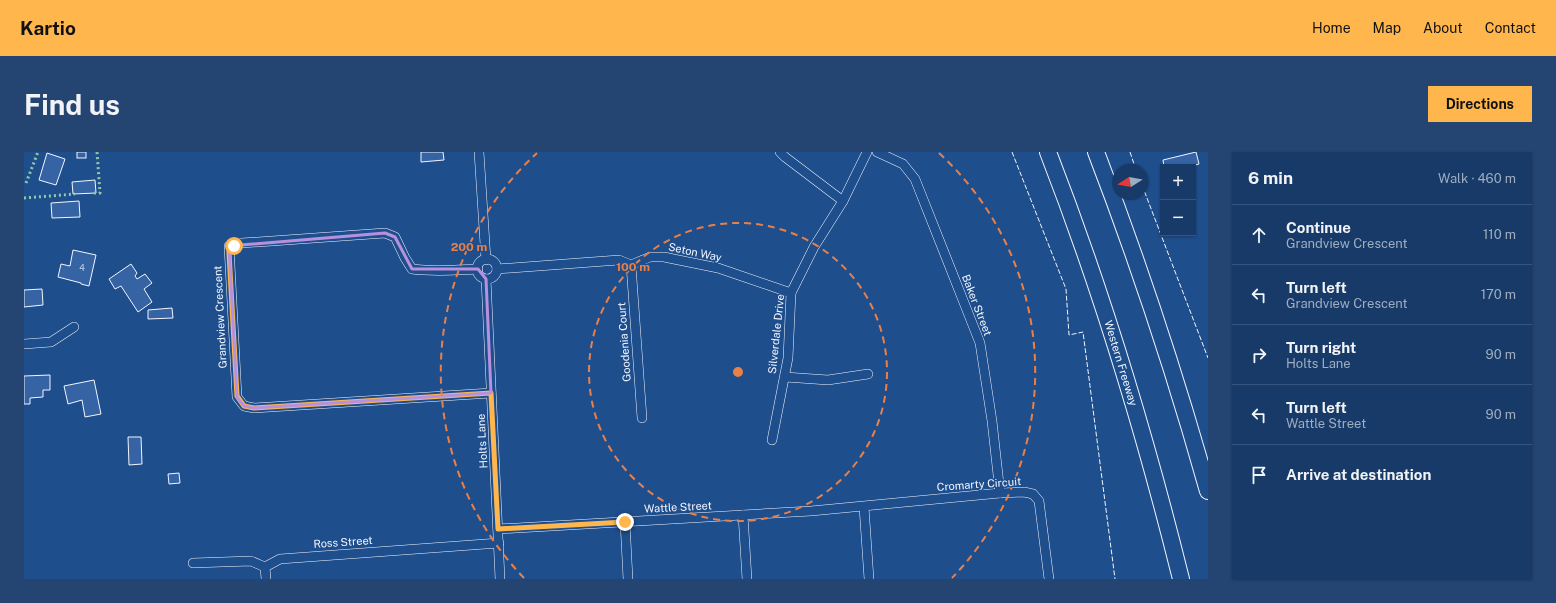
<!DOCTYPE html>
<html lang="en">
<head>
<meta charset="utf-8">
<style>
	body { margin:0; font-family:"Public Sans",sans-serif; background:#244571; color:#f1f3f6 }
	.controls { position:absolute; right:12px; top:12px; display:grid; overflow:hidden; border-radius:0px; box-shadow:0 1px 3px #0004 }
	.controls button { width:36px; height:36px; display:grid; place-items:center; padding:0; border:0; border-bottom:1px solid #36547d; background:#173a69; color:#f1f3f6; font:20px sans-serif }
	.compass { position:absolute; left:1088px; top:12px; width:36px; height:36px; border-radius:50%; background:#173a69; box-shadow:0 1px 3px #0004; rotate:259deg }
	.stop { position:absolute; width:12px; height:12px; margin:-9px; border:3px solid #ffb74d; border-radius:50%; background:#fff }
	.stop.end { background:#ffb74d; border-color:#fff; box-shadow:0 1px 4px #0008 }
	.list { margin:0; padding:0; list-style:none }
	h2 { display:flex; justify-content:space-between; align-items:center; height:52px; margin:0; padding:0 16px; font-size:17px }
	h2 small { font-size:13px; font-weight:400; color:#9eadc0 }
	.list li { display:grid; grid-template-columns:26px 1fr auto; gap:12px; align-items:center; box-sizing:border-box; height:60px; padding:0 16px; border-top:1px solid #36547d }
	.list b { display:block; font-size:15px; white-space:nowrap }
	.list p { margin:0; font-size:13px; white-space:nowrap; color:#9eadc0 }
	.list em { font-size:13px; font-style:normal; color:#9eadc0 }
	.icon { flex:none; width:22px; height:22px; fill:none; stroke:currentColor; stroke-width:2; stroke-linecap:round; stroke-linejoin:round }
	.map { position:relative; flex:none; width:1184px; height:427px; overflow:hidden; border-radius:0px }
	header { display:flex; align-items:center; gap:24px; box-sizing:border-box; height:56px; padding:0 20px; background:#ffb74d; color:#111 }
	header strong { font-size:19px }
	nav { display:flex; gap:22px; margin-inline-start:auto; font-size:14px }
	.intro { display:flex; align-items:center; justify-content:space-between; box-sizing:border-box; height:96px; padding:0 24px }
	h1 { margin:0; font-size:28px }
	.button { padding:10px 18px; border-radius:0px; background:#ffb74d; color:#111; font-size:14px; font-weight:700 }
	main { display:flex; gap:24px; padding:0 24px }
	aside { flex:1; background:#173a69; border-radius:0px; box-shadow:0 1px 3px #0004 }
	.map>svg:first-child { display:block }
	.building { fill:#3563a3; stroke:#f2f6ff }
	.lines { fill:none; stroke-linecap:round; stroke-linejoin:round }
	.minor-casing { stroke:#f2f6ff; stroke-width:10 }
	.motorway-casing { stroke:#f2f6ff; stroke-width:18 }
	.minor { stroke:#1f4e8c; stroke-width:9 }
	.motorway { stroke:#1f4e8c; stroke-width:16 }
	.hedge { stroke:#97c8a6; stroke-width:3; stroke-dasharray:2 3; stroke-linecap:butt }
	.fence { stroke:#f2f6ff; stroke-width:1; stroke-dasharray:5 2; stroke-linecap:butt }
	.route { stroke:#ffb74d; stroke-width:5 }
	.marked { fill:none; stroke:#b691df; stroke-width:3; stroke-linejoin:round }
	.ring { fill:none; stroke:#ea8049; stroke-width:2; stroke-dasharray:7 5 }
	.labels { text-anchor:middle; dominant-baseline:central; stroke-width:3; stroke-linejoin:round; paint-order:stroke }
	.number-label { font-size:9px; fill:#c3d1e8 }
	.street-label { font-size:11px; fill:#f2f6ff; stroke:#1f4e8c }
	.centre { fill:#ea8049; stroke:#1f4e8c; stroke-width:2 }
	.ring-label { font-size:12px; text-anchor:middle; font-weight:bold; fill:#ea8049; stroke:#1f4e8c; stroke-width:3; stroke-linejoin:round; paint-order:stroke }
</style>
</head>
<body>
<header>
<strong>Kartio</strong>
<nav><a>Home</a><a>Map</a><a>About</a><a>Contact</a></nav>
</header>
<div class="intro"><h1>Find us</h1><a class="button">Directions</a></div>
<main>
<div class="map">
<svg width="1184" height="427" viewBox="0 0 1184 427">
	<rect width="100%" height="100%" fill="#1f4e8c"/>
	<g class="building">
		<rect x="53" y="0" width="9" height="6"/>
		<path d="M397,0H419L420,8L397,10Z"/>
		<path d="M1172,0L1175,12L1164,15H1140L1139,8Z"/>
		<path d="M23,1L41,7L32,33L15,28Z"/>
		<path d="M71,28L72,41L49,42L48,30Z"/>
		<path d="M55,49L56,65L28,66L27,51Z"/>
		<path d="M49,98L72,103L65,134L57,132V131L34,125L37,112L46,114Z"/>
		<path d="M107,112L113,121L111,124L113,127L121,122L128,131L120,137L128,150L114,160L97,134L91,137L85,127Z"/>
		<path d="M18,137L19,153L0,155V138Z"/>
		<path d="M148,156L149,166L124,167V158Z"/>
		<path d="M26,223V238H19V245L6,246V252H0V224Z"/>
		<path d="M70,228L77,262L61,265L58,248L44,252L40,234Z"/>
		<path d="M104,285H117L118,312L105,313Z"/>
		<path d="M155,321L156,331L145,332L144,322Z"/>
	</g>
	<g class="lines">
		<defs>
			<g id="minor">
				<path d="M455,0L462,108"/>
				<path d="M756,0L761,5L819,49"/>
				<path d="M853,0L879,12L891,27L956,191L968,269L976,341"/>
				<circle cx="463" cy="117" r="10"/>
				<path d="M607,113L618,266"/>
				<path d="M454,117C432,118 410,120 388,117L381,106L371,85L361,81L218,91L205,94L213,245L220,254L230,256L467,241"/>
				<path d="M473,117L595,108L607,113L626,105H640L694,116L767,141"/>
				<path d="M462,127L476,427"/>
				<path d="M0,192L27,190L50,175"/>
				<path d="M761,225L804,228L844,222"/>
				<path d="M748,288L764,206L767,141L790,95L819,49L843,0"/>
				<path d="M840,355L845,427"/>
				<path d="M719,363L723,427"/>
				<path d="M601,370L604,427"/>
				<path d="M474,377L787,359L976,341L1000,340L1009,342L1015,349L1025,427"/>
				<path d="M169,411L227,409L241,415L256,407L475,391"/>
				<path d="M241,415L242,427"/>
			</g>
			<g id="motorway">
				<path d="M1024,0C1078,139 1121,282 1157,427"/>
				<path d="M1072,0C1115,112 1152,225 1184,339"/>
			</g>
		</defs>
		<use href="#minor" class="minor-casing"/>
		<use href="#motorway" class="motorway-casing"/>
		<use href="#minor" class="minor"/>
		<use href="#motorway" class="motorway"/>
		<g class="hedge">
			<path d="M2,31L14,0"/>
			<path d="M70,41H76L73,0"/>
			<path d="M0,46L51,42"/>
		</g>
		<g class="fence">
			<path d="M988,0L1042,137L1045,183L1059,180L1091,427"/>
			<path d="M1106,0L1112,18"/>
			<path d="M1118,33L1184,206"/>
		</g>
	</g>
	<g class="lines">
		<path class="route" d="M210,94H205V101L213,244L220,254L230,256L467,241L474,377L601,370"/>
	</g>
	<path class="marked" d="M361,81L371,85L388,117H454L462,127L467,241L230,256L220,254L213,245L205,94Z"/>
	<g class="ring">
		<circle cx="714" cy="220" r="149"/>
		<path d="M500 426A297 297 0 0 1 513 1M915 1A297 297 0 0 1 928 426"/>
	</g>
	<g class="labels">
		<g class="number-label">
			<text x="58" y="115">4</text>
		</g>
		<g class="street-label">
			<text transform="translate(671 100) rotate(12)">Seton Way</text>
			<text transform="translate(953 153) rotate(69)">Baker Street</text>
			<text transform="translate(196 165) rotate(-93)">Grandview Crescent</text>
			<text transform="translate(752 182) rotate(-84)">Silverdale Drive</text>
			<text transform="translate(600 190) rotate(-94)">Goodenia Court</text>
			<text transform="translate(1097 211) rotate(73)">Western Freeway</text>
			<text transform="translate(458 289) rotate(-93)">Holts Lane</text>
			<text transform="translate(955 332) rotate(-4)">Cromarty Circuit</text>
			<text transform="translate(654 355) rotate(-3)">Wattle Street</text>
			<text transform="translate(319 390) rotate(-4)">Ross Street</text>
		</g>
	</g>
	<circle cx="714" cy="220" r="6" class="centre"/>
	<g class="ring-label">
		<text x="445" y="99">200 m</text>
		<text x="609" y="119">100 m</text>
	</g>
</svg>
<div class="controls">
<button>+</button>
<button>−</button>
</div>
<svg class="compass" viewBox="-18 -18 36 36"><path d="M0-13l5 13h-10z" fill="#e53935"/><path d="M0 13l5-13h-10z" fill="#9eadc0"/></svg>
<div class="stop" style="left:210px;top:94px"></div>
<div class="stop end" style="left:601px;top:370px"></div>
</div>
<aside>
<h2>6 min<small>Walk · 460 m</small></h2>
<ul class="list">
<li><svg class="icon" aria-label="ahead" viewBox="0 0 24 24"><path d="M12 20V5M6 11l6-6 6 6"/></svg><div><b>Continue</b><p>Grandview Crescent</p></div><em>110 m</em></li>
<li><svg class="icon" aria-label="left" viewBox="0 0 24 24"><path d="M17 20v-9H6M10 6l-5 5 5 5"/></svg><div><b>Turn left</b><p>Grandview Crescent</p></div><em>170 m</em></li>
<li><svg class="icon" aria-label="right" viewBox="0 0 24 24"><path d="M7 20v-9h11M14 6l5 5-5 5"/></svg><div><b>Turn right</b><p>Holts Lane</p></div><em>90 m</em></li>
<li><svg class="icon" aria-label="left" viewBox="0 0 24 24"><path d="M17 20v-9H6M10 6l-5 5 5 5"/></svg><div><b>Turn left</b><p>Wattle Street</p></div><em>90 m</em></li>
<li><svg class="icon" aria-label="arrive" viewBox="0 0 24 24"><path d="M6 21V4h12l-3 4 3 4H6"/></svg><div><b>Arrive at destination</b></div></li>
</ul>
</aside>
</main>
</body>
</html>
